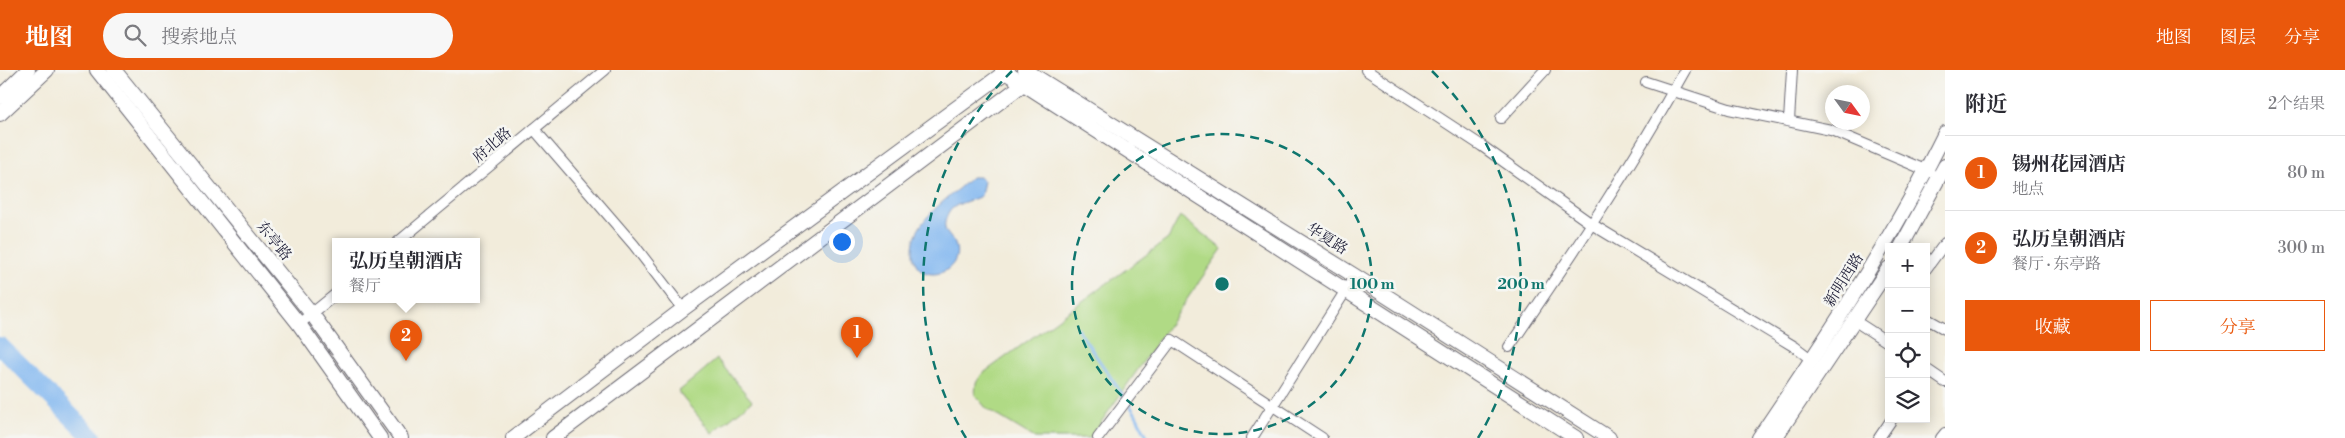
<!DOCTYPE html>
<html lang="zh">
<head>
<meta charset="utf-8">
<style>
	body { margin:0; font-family:"Libre Bodoni","Noto Serif SC",serif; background:#f7f7f7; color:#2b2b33 }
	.controls { position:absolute; right:15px; bottom:15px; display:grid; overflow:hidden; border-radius:0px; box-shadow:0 2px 12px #0003 }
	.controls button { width:45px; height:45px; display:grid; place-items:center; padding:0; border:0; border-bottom:1px solid #e1e1e2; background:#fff; color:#2b2b33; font:25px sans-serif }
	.compass { position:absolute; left:1825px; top:15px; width:45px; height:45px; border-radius:50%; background:#fff; box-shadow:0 2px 12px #0003; rotate:123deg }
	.you { position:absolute; left:841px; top:171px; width:18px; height:18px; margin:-12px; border:4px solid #fff; border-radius:50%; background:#1a73e8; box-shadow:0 0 0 8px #1a73e833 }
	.badge { display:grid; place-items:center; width:32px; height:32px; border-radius:50%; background:#ea580c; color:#fff; font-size:16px; font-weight:700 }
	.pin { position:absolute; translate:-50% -41px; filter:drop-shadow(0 1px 2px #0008) }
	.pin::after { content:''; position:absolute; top:26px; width:18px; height:15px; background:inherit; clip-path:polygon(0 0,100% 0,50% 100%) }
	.popup { position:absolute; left:332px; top:168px; width:148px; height:65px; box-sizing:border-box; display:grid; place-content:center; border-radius:0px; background:#fff; filter:drop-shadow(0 1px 4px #0005); font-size:16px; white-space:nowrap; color:#7c7c81 }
	.popup b { font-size:19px; color:#2b2b33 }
	.popup::after { content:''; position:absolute; left:50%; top:100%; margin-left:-10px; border:10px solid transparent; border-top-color:#fff }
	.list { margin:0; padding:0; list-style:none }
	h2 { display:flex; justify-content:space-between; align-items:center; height:65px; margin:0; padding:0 20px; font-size:21px }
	h2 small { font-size:16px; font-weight:400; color:#7c7c81 }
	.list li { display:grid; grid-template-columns:32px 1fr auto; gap:15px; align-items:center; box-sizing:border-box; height:75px; padding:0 20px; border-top:1px solid #e1e1e2 }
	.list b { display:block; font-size:19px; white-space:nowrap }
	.list p { margin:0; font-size:16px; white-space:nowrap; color:#7c7c81 }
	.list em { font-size:16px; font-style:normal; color:#7c7c81 }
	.actions { display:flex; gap:10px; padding:15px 20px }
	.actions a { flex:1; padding:11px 0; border:1px solid #ea580c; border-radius:0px; text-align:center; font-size:18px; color:#ea580c }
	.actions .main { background:#ea580c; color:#fff }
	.icon { flex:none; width:28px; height:28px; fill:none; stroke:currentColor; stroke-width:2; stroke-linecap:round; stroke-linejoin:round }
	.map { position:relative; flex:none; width:1945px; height:368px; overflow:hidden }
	header { display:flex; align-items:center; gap:30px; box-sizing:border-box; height:70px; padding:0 25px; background:#ea580c; color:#fff }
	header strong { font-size:24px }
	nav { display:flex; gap:28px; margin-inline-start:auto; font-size:18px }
	.search { width:350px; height:45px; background:#f7f7f7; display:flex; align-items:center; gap:12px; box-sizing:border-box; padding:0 18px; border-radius:28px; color:#7c7c81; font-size:19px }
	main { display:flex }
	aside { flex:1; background:#fff }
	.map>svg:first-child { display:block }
	.green { fill:#b0da85; stroke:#697e60 }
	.water { fill:#82b7f0; stroke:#526c96 }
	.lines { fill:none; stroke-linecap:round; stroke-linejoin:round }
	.stream { stroke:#82b7f0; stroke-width:3 }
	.river { stroke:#82b7f0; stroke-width:18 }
	.street-casing { stroke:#6b6973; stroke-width:12 }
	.secondary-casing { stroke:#6b6973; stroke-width:16 }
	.street { stroke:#fff; stroke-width:10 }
	.secondary { stroke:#fff; stroke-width:14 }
	.ring { fill:none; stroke:#0f766e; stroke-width:2.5; stroke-dasharray:9 6 }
	.labels { text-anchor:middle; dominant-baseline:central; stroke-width:5; stroke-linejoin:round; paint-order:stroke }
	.street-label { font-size:15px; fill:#22223b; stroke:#f6f6f2 }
	.centre { fill:#0f766e; stroke:#f6f6f2; stroke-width:2.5 }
	.ring-label { font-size:15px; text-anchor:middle; font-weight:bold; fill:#0f766e; stroke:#f6f6f2; stroke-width:5; stroke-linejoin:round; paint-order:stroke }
</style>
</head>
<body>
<header>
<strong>地图</strong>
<div class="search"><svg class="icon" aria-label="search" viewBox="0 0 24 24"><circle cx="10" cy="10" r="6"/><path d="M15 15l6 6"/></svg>搜索地点</div>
<nav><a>地图</a><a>图层</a><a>分享</a></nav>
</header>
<main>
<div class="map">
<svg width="1945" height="368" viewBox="0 0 1945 368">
	<rect width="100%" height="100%" fill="#f6f6f2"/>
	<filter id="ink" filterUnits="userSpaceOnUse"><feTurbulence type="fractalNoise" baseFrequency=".02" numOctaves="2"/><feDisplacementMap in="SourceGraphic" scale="10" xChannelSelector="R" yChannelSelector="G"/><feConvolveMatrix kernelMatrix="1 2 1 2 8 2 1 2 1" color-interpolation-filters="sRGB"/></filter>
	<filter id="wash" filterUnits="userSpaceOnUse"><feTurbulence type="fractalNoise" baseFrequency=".0096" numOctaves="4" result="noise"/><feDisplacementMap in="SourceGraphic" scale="20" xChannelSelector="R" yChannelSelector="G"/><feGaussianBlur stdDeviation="1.12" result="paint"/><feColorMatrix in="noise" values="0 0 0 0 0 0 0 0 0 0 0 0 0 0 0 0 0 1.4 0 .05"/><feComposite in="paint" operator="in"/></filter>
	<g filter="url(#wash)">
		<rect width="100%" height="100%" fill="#f2ecdb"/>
		<g class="green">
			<path d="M1180,146L1222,179L1090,368H1035L987,339L975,325L976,313L982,304L1168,169Z"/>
			<path d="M717,289L752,331L712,363L678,322Z"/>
		</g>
		<path class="water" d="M971,107H979L984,111L981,126C970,132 954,132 948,144C946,148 944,153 945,158C946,164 953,169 955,174C963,193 941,210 924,202C917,198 913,190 913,183C911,149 951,128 971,107Z"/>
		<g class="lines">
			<path class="stream" d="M1077,258L1135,343L1148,368"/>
			<path class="river" d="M0,276L93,368"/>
		</g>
	</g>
	<g filter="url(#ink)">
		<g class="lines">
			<defs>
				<g id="street">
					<path d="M1366,0L1482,76L1593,155L1795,277L1812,290"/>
					<path d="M1646,12L1729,39L1831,60L1930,102"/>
					<path d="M1501,48L1545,0"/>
					<path d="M1789,51L1792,0"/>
					<path d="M534,59L634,175L683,239"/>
					<path d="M398,172L605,0"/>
					<path d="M1926,199L1945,173"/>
					<path d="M1855,251L1889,273"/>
					<path d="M299,254L336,224"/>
					<path d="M1926,254L1929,250L1945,259"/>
					<path d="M1509,277C1572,185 1631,97 1685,0"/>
					<path d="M1926,299L1945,312"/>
					<path d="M1098,368L1172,270L1322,368"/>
					<path d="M1252,368L1355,206"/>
					<path d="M1879,368L1892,349"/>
					<path d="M1941,368L1945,363"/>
				</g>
				<g id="secondary">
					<path d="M97,0L299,254L380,368"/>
					<path d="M114,0L312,244L401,368"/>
					<path d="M1002,0L1576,368"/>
					<path d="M1025,0L1355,206L1609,368"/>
					<path d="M0,27L28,0"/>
					<path d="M0,44L47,0"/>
					<path d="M1901,177L1945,96"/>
					<path d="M513,368L683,239L1008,0"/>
					<path d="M553,368L1030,9"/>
					<path d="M1759,368C1826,269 1892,170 1945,63"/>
					<path d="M1775,368L1889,198"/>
				</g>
			</defs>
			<use href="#street" class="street-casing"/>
			<use href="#secondary" class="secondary-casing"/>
			<use href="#street" class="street"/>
			<use href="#secondary" class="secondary"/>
		</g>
	</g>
	<g class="ring">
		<circle cx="1222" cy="214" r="150"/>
		<path d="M966 368A299 299 0 0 1 1012 1M1432 1A299 299 0 0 1 1478 368"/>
	</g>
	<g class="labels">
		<g class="street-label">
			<text transform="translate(492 75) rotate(-40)">府北路</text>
			<text transform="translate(1327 169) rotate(32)">华夏路</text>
			<text transform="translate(274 171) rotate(51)">东亭路</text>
			<text transform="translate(1844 210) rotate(-58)">新明西路</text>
		</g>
	</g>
	<circle cx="1222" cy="214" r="8" class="centre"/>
	<g class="ring-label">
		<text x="1372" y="219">100 m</text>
		<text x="1521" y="219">200 m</text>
	</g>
</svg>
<div class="controls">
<button>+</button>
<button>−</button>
<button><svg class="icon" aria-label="locate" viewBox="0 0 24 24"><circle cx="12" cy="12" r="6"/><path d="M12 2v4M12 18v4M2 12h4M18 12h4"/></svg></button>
<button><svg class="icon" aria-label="layers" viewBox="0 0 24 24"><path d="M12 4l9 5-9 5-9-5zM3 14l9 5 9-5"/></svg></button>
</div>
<svg class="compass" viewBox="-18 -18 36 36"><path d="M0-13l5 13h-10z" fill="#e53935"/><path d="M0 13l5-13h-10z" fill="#7c7c81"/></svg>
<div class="you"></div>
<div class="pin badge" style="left:857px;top:288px">1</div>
<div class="pin badge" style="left:406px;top:291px">2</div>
<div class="popup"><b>弘历皇朝酒店</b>餐厅</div>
</div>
<aside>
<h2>附近<small>2个结果</small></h2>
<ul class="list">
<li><span class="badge">1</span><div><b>锡州花园酒店</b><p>地点</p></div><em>80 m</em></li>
<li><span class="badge">2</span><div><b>弘历皇朝酒店</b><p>餐厅 · 东亭路</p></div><em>300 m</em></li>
</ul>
<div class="actions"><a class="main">收藏</a><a>分享</a></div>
</aside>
</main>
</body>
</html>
